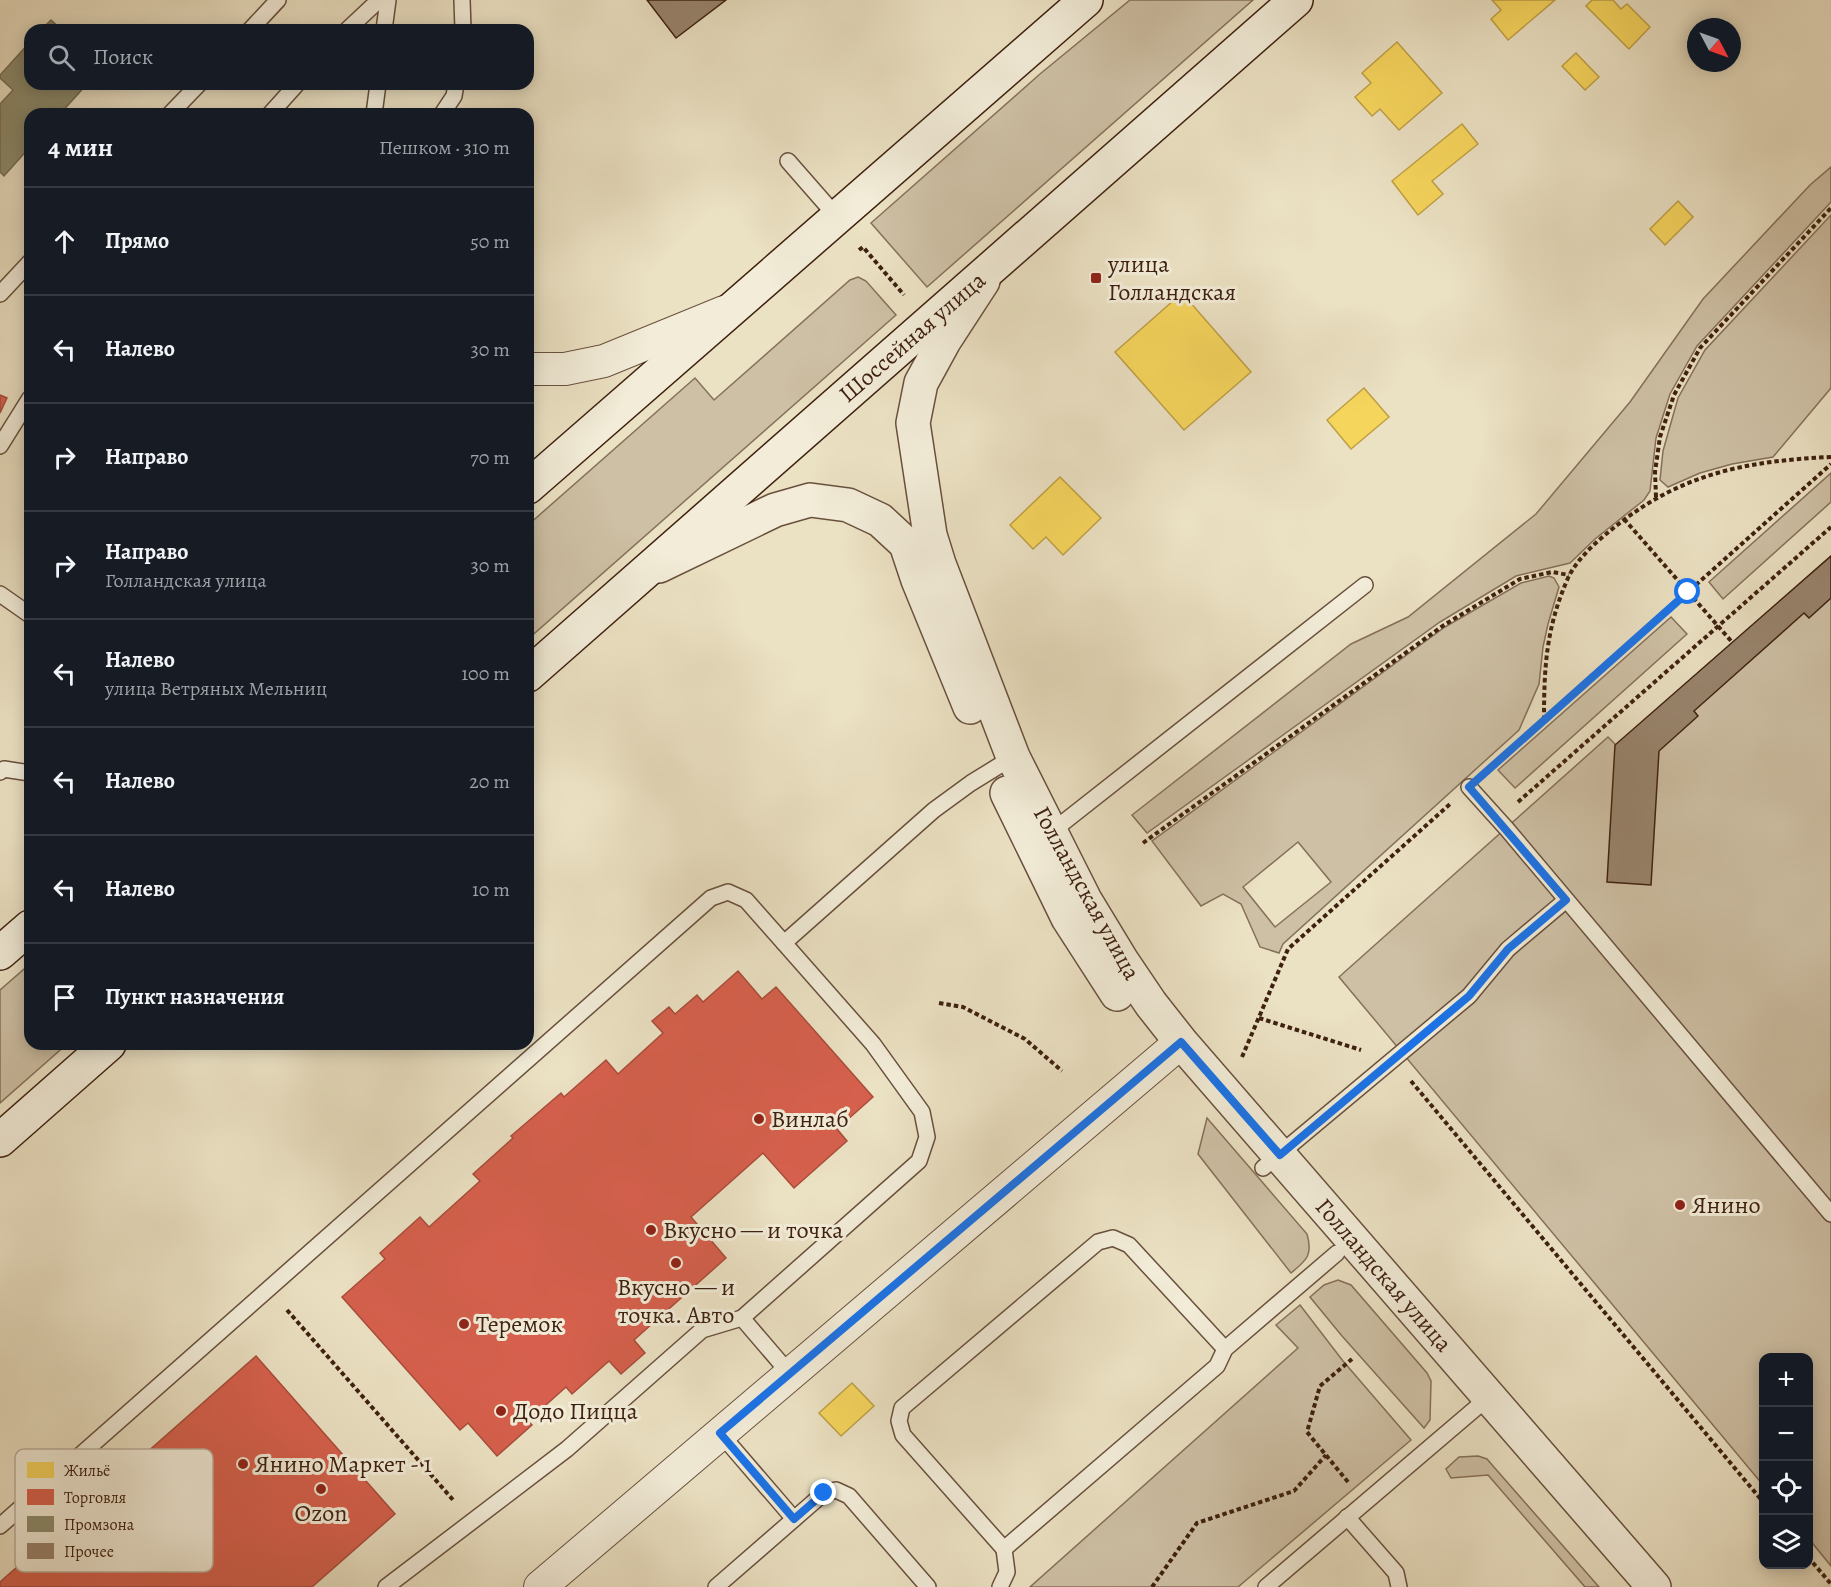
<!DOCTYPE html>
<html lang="ru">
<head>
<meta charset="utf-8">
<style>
	body { margin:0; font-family:Alegreya,serif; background:#242831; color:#f1f3f6 }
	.controls { position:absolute; right:18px; bottom:18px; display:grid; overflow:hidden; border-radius:12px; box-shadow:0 3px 15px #0003 }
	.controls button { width:54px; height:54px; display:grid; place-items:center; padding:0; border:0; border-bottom:2px solid #363941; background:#171b24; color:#f1f3f6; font:30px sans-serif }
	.compass { position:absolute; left:1687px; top:18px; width:54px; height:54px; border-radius:50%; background:#171b24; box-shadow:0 3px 15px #0003; rotate:131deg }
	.stop { position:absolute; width:18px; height:18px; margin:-14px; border:4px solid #1a73e8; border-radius:50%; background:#fff }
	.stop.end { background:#1a73e8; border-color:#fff; box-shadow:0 2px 6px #0008 }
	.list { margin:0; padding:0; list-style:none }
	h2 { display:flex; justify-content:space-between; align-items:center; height:78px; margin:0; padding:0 24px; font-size:26px }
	h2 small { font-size:20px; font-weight:400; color:#9ea1a6 }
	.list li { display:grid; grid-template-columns:39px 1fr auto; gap:18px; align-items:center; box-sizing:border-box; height:108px; padding:0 24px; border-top:2px solid #363941 }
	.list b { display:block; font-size:22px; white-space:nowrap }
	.list p { margin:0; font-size:20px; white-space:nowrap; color:#9ea1a6 }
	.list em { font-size:20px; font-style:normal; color:#9ea1a6 }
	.icon { flex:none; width:33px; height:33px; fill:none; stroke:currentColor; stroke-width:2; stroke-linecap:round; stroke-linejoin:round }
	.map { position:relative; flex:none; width:1831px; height:1587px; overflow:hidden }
	.search { position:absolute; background:#171b24; box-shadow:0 3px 15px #0003; left:24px; top:24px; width:510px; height:66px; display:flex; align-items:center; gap:15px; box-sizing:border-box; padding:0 21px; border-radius:18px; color:#9ea1a6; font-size:22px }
	.panel { position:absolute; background:#171b24; box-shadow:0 3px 15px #0003; left:24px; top:108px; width:510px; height:942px; border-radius:18px }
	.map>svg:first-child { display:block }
	.green { fill:#cec0a5; stroke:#86705a; stroke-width:1.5; fill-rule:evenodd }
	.homes { fill:#f6d55c; stroke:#bf9f45; stroke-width:1.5 }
	.shops { fill:#d6604d; stroke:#a84d3b; stroke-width:1.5 }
	.industry { fill:#8c8c6e; stroke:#756c52; stroke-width:1.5 }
	.building { fill:#98846d; stroke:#3e2010; stroke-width:1.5 }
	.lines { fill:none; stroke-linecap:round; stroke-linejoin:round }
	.service-casing { stroke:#69503d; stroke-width:18 }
	.minor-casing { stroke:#69503d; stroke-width:34 }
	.tertiary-casing { stroke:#69503d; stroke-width:36 }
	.secondary-casing { stroke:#3e2010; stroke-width:36 }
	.path { stroke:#3e2010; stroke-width:4; stroke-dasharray:4.5 3; stroke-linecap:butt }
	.service { stroke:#f2ecd8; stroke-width:15 }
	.minor { stroke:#f2ecd8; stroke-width:32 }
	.tertiary { stroke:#f2ecd8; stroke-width:33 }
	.secondary { stroke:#f2ecd8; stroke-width:33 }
	.route { stroke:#1a73e8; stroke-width:8 }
	.poi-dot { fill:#8f2418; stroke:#f2ecd8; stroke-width:2 }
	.labels { text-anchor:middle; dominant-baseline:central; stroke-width:6; stroke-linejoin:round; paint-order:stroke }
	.poi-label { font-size:24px; fill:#3e2010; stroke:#f2ecd8; text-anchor:start }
	.street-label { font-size:24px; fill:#3e2010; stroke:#f2ecd8 }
	.key { fill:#f2ecd8; stroke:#bcaf9c; stroke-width:1.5 }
	.key-label { font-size:16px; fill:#3e2010 }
</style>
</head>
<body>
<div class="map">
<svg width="1831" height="1587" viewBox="0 0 1831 1587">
	<rect width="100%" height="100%" fill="#ebe1c3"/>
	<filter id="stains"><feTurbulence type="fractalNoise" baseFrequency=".00333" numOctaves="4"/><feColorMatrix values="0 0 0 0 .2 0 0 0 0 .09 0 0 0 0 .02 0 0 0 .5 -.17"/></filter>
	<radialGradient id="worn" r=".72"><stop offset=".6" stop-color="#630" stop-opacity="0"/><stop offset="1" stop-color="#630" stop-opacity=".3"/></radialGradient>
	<g class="green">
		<path d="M1130,0H1253L927,287L871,223L1040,74Z"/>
		<path d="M1831,167V202L1697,346L1670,394L1656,438L1650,491L1644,500L1595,539L1570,563L1516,576L1440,622L1147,833L1132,815L1351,644L1408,617L1536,514L1630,402L1703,299L1810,185Z"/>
		<path d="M1831,215V388L1773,457L1732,464L1700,473L1668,487L1660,480L1663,451L1678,398L1705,350Z"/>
		<path d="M858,277L866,281L896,315L528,639V525L695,378L714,400L850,280Z"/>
		<path d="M1831,473V502L1723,599L1709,582Z"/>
		<path d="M1831,556V1566L1809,1539L1808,1358H1764L1763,1485L1339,977L1608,737L1616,745Z"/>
		<path d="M1549,576L1554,578L1559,587L1548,624L1543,647L1539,684L1519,730L1283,944L1279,953L1260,947L1241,904L1223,894L1201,906L1152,841L1445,627L1521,583ZM1298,842L1331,882L1275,927L1243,887Z"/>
		<path d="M1671,617L1687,634L1515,788L1498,770Z"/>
		<path d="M30,964V1044H67L0,1103V990Z"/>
		<path d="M1207,1118L1307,1234C1313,1255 1307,1260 1291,1273L1198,1154Z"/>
		<path d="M1338,1280L1351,1285L1427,1373L1431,1381L1430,1420L1424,1428L1342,1336L1310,1297L1324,1285Z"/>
		<path d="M1300,1305L1343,1361L1411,1440L1238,1587H1030L1298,1348L1276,1325Z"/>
		<path d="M1478,1456L1487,1459L1493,1466L1599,1587H1585L1488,1475L1451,1478L1446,1469L1459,1457Z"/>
	</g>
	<g class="homes">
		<path d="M1492,0H1555L1508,40L1491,19L1501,10Z"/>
		<path d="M1592,0H1613L1621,9L1627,4L1650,27L1629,49L1586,6Z"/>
		<path d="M1397,42L1442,93L1399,130L1380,109L1372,116L1355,97L1371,83L1362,73Z"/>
		<path d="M1576,53L1599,77L1585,90L1562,66Z"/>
		<path d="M1462,124L1478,144L1432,181L1443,194L1418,215L1392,181Z"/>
		<path d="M1678,201L1693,217L1665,245L1650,229Z"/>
		<path d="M1182,293L1251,372L1184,430L1115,352Z"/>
		<path d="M1364,388L1389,417L1351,449L1327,420Z"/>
		<path d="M1060,477L1101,518L1063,555L1046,537L1033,549L1010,525Z"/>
		<path d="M852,1383L874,1406L841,1436L819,1413Z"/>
	</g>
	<g class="shops">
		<path d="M0,395L7,398L0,413Z"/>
		<path d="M738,971L762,999L776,987L873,1097L837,1129L847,1141L794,1188L763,1153L691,1217L726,1258L634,1340L645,1353L621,1374L609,1361L572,1394L566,1387L528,1421L532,1425L497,1456L468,1423L460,1430L342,1297L385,1259L380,1253L420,1217L429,1227L480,1181L473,1174L513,1138L511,1136L561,1093L564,1097L606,1060L618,1074L663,1033L652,1021L669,1007L675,1014L697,995L703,1002Z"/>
		<path d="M256,1356L395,1514L312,1587H0V1582Z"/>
	</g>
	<g class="industry">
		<path d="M51,20L62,30H41Z"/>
		<path d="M30,42V84H87L60,114H30V147L4,176L0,172V104L13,90L0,78V75Z"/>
	</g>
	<g class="building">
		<path d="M647,0H726L676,38Z"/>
		<path d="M1831,556V598L1809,618L1804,613L1694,711L1698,716L1659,751L1651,885L1607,882L1615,745Z"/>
	</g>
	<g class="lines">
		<defs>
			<g id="service">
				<path d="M462,0L463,30"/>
				<path d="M250,30L278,0"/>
				<path d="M347,30L379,0"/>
				<path d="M384,30L388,0"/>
				<path d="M170,114L199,84"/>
				<path d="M270,114L297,84"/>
				<path d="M374,114L378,84"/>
				<path d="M442,114L454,96L456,84"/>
				<path d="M788,161L837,217"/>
				<path d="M0,294L30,262"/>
				<path d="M0,446L30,398"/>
				<path d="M0,594L30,615"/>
				<path d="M0,772L4,769L30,773"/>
				<path d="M1469,787L1506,828L1831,1214"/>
				<path d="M1050,833L1365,585"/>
				<path d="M1263,1168L1469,996L1508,949L1566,900"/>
				<path d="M742,1318L919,1161L927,1137L922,1112L873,1044L784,943"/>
				<path d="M720,1433L794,1519"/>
				<path d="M1347,1517L1396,1573L1399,1587"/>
				<path d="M0,1526L711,898L728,892L746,900L784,943L934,810L971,783L1013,757"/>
				<path d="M1004,1549L903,1435L899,1421L902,1408L1098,1242L1113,1238L1129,1245L1225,1349"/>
				<path d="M386,1587L567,1449L702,1330L742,1318L790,1374"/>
				<path d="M716,1587L824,1493L836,1490L849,1496L928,1587"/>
				<path d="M1000,1587L1007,1572L1004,1549L1217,1366L1225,1349L1337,1253"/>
				<path d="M1266,1587L1490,1396"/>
			</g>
			<g id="minor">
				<path d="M528,369H565L604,361L724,312"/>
				<path d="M540,1587L1181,1042"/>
			</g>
			<g id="tertiary">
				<path d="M983,281L944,341L921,383L913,423L930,535L939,564L1013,757L1085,900L1122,961L1151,1004L1181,1042L1654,1587"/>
				<path d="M659,566L775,510L810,500L848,505L880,520L906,544L918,580L970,707"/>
				<path d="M1007,793L1068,918L1117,994"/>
			</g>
			<g id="secondary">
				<path d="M528,487L1086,0"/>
				<path d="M528,675L1296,0"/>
				<path d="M0,953L30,927"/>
				<path d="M0,1140L109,1044"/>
			</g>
		</defs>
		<use href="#service" class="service-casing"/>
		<use href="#minor" class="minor-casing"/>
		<use href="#tertiary" class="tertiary-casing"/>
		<use href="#secondary" class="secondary-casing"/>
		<g class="path">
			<path d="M859,250L863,247L904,295"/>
			<path d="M1656,497L1655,472L1660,437L1674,395L1700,348L1831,208"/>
			<path d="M1624,519L1732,642"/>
			<path d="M1544,720C1544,667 1546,628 1568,578C1577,559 1595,543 1611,530C1679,474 1744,461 1831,457"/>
			<path d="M1489,770L1831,464"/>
			<path d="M1518,802L1831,527"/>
			<path d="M1143,843L1444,625L1520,579L1552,572L1569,575"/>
			<path d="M939,1003L963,1007L1025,1039L1062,1071"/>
			<path d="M1259,1018L1361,1050"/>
			<path d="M1242,1057L1288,949L1450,804"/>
			<path d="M1411,1081L1764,1503"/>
			<path d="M287,1310L454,1501"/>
			<path d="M1348,1482L1307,1432L1320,1386L1352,1359"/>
			<path d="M1808,1557L1831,1584"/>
			<path d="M1152,1587L1197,1523L1294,1491L1326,1455"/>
		</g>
		<use href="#service" class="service"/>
		<use href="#minor" class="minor"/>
		<use href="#tertiary" class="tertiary"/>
		<use href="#secondary" class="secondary"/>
	</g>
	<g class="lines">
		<path class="route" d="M824,1493L794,1519L720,1433L1181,1042L1280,1155L1469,996L1508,949L1566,900L1469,787L1688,592"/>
	</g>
	<g class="poi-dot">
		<rect x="1090" y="272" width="12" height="12" rx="3"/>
		<circle cx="759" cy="1119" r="6"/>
		<circle cx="1680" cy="1205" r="6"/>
		<circle cx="651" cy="1230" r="6"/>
		<circle cx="676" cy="1263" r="6"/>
		<circle cx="464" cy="1324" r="6"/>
		<circle cx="501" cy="1411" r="6"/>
		<circle cx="243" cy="1464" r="6"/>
		<circle cx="321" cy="1489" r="6"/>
	</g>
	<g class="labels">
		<g class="poi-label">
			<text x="1108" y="264">улица<tspan x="1108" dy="28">Голландская</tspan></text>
			<text x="771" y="1119">Винлаб</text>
			<text x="1692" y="1205">Янино</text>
			<text x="663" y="1230">Вкусно — и точка</text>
			<text x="676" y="1287" text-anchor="middle">Вкусно — и<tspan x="676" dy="28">точка. Авто</tspan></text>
			<text x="476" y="1324">Теремок</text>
			<text x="513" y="1411">Додо Пицца</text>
			<text x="255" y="1464">Янино Маркет - 1</text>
			<text x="321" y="1513" text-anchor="middle">Ozon</text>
		</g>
		<g class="street-label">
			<text transform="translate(912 337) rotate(-41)">Шоссейная улица</text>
			<text transform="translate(1087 893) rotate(61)">Голландская улица</text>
			<text transform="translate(1384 1275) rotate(49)">Голландская улица</text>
		</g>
	</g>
	<rect x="15" y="1449" width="198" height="123" rx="9" class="key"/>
	<rect x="27" y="1462" width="27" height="16" fill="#f6d55c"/>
	<rect x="27" y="1489" width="27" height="16" fill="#d6604d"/>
	<rect x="27" y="1516" width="27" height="16" fill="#8c8c6e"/>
	<rect x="27" y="1543" width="27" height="16" fill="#98846d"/>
	<g class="key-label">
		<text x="64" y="1476">Жильё</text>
		<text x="64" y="1503">Торговля</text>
		<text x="64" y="1530">Промзона</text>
		<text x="64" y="1557">Прочее</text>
	</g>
	<rect width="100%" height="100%" filter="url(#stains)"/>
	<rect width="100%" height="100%" fill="url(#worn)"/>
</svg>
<div class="controls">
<button>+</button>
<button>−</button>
<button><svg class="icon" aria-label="locate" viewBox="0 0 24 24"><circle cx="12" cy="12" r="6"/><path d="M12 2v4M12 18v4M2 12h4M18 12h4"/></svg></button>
<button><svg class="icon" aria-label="layers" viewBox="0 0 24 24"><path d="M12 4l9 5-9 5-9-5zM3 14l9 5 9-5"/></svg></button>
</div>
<svg class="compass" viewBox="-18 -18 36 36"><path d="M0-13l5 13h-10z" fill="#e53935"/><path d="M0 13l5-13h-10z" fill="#9ea1a6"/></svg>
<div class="stop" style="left:1688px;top:592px"></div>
<div class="stop end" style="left:824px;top:1493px"></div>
<div class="search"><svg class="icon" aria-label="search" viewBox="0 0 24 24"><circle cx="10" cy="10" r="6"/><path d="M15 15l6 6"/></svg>Поиск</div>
<section class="panel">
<h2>4 мин<small>Пешком · 310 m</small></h2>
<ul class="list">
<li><svg class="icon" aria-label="ahead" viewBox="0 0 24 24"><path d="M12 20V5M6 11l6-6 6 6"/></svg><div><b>Прямо</b></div><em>50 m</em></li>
<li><svg class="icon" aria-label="left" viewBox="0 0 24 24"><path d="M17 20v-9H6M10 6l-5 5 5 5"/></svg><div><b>Налево</b></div><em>30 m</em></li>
<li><svg class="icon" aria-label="right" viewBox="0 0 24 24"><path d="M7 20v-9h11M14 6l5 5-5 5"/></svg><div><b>Направо</b></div><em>70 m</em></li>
<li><svg class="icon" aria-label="right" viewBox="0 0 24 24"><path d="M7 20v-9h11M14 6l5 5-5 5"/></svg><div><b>Направо</b><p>Голландская улица</p></div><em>30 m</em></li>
<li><svg class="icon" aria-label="left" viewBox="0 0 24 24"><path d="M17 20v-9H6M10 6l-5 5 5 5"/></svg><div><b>Налево</b><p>улица Ветряных Мельниц</p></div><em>100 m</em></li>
<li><svg class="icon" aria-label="left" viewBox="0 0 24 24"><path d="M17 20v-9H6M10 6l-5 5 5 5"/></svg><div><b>Налево</b></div><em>20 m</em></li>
<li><svg class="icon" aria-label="left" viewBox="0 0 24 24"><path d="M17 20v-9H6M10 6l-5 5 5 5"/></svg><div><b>Налево</b></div><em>10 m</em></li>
<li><svg class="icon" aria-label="arrive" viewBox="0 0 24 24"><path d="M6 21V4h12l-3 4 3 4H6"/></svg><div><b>Пункт назначения</b></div></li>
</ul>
</section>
</div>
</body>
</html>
